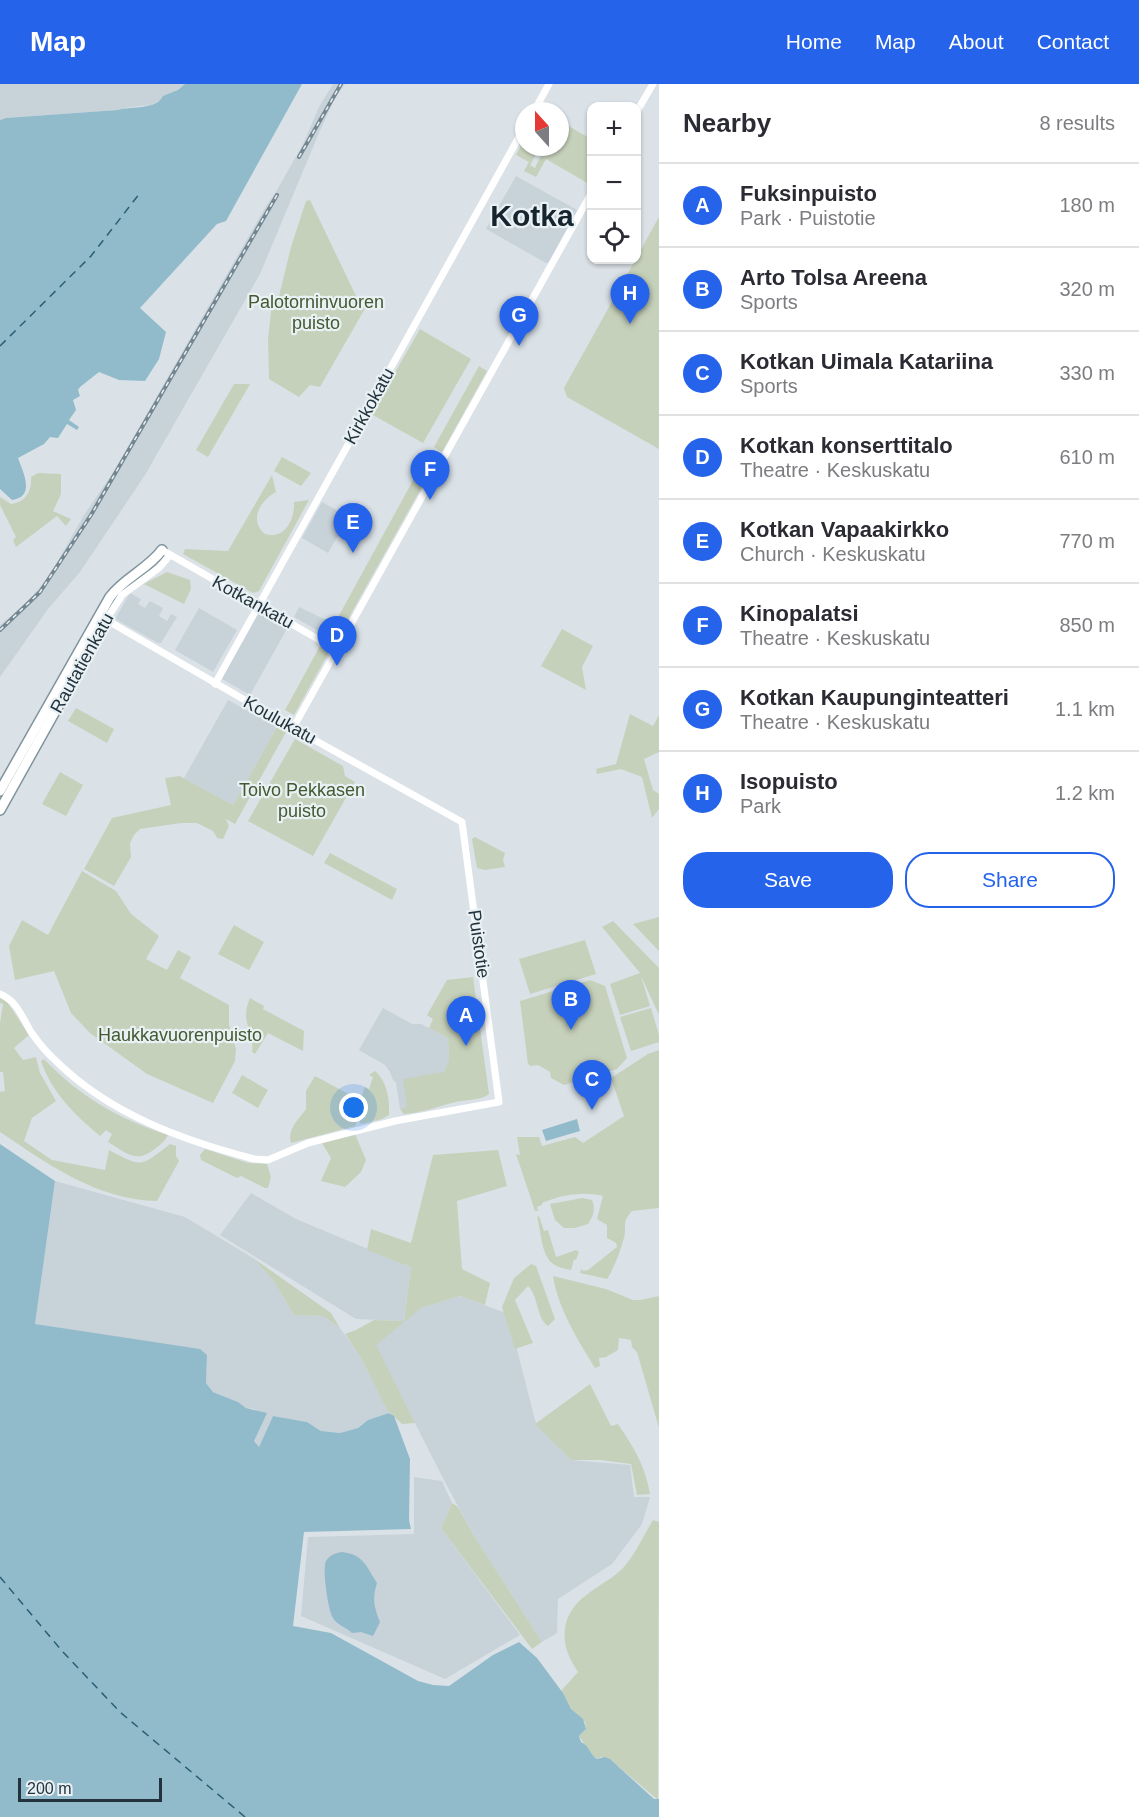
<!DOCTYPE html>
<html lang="en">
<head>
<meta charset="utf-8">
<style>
	body { margin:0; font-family:Arial,sans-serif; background:#f2f2f3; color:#2b2b33 }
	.controls { position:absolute; right:18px; top:18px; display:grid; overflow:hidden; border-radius:12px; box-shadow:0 2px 4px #0004 }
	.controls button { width:54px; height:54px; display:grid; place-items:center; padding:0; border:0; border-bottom:2px solid #e1e1e2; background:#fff; color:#2b2b33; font:30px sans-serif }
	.compass { position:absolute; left:515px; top:18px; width:54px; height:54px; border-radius:50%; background:#fff; box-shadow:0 2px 4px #0004; rotate:339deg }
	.scale { position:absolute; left:18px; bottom:15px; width:144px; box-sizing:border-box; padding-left:6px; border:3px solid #23333d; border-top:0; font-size:16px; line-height:21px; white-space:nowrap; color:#23333d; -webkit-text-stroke:4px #e9f1f4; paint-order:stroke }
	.you { position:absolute; left:354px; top:1024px; width:21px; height:21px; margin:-15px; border:4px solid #fff; border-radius:50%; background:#1a73e8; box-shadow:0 0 0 9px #1a73e833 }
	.badge { display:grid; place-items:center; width:39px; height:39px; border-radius:50%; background:#2563eb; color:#fff; font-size:20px; font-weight:700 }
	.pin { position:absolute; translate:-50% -50px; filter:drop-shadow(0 2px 3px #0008) }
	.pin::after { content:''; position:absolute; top:32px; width:21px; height:18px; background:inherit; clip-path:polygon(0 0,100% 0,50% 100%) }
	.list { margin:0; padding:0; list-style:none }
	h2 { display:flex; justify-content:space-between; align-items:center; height:78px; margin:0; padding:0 24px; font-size:26px }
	h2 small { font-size:20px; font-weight:400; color:#7c7c81 }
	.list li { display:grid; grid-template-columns:39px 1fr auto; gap:18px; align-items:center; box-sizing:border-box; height:84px; padding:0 24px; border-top:2px solid #e1e1e2 }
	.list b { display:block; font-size:22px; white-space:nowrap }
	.list p { margin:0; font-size:20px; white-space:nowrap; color:#7c7c81 }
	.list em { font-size:20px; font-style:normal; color:#7c7c81 }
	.actions { display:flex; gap:12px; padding:18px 24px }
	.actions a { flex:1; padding:14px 0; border:2px solid #2563eb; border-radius:24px; text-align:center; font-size:21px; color:#2563eb }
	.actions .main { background:#2563eb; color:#fff }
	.icon { flex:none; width:33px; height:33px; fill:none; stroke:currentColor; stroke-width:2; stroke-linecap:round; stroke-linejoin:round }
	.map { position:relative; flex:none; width:659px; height:1733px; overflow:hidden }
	header { display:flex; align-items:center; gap:36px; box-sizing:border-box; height:84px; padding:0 30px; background:#2563eb; color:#fff }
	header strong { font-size:28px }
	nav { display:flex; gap:33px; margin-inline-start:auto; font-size:21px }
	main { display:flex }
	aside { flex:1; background:#fff }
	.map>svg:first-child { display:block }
	.built { fill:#c8d2d9 }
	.green { fill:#c6d1bb }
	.water { fill:#91bbcb }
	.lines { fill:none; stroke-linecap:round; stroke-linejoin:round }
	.ferry { stroke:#2b5e74; stroke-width:1.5; stroke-dasharray:8 6; stroke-linecap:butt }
	.highway-casing { stroke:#81949e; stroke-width:12 }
	.secondary { stroke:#fff; stroke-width:7 }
	.highway { stroke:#fff; stroke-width:9 }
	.rail-casing { stroke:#738691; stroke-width:4 }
	.rail { stroke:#e9f1f4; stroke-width:1.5; stroke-dasharray:4.5; stroke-linecap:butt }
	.labels { text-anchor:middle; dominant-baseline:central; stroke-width:4.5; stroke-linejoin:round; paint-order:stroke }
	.park-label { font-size:18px; fill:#425a30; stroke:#e9f1f4 }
	.street-label { font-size:18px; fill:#23333d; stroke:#e9f1f4 }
	.town-label { font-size:30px; font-weight:bold; fill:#16242e; stroke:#e9f1f4 }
</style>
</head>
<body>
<header>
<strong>Map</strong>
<nav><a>Home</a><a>Map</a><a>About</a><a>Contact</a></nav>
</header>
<main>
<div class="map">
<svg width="659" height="1733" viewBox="0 0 659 1733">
	<rect width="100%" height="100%" fill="#dae2e7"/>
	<g class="built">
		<path d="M0,0H185L178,6L151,21L130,23L118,26L6,34L0,36Z"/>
		<path d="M333,0H345L334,16L319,49L260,190L145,391L80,488L48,525L0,593V541L26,519L48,494L84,431L114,387L266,122L277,106L303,60L319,23Z"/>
		<path d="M516,92L577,126L549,178L546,179L486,145Z"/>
		<path d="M322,418L349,433L328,469L302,454Z"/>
		<path d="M130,509L141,515L138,520L145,524L150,517L163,524L159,532L167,537L171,530L177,533L161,559H158L115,535Z"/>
		<path d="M299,523L326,536L320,548L294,533Z"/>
		<path d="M199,524L237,546L213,588L175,566Z"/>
		<path d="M259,527L288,543L250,611L222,595V593Z"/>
		<path d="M228,616L277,643L233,721L184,694Z"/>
		<path d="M383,924L412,940H421L448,954L449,976L444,988L450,1017L400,1025L396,998L393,996L390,988L385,981L359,966Z"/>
		<path d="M55,1097L185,1133L253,1174L273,1196L294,1231L323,1232L340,1244L361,1274L389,1329L368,1336L358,1344L340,1349L321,1347L307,1338L273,1332L259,1363L254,1357L255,1325L246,1324L238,1318L213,1308L206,1299L207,1271L35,1240Z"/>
		<path d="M251,1109L296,1135L411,1183L404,1236L421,1224L460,1212L508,1230L536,1340L571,1376L630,1381L634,1413H650L642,1440L612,1480L558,1515L557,1549L542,1558L473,1450L445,1398L375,1261L403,1237L356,1235L220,1151Z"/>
		<path d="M414,1393L442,1397L452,1419L441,1444L520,1551L445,1595L301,1532L308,1453L414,1450Z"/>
	</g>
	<g class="green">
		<path d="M560,37L591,55L592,96L589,100L546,75L536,93L524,87L529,78L516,71L524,56V63H540L530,81L535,84L545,63H560Z"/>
		<path d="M310,116L357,214L367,221L320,303L310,301L299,313L269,295L268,255L272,219L278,216L291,163L306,117Z"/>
		<path d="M659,133V365L567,313L564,304Z"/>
		<path d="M420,245L471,275L423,359L371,330Z"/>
		<path d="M479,282L487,287L442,368L434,363Z"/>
		<path d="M234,300H250L208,373L196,366Z"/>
		<path d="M282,373L311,389L301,402L274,387Z"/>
		<path d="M423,378L433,383L338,553L330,548Z"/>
		<path d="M38,389L61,390V410L53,427L71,435L66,442L57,432L16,463L13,456L16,453L0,421V413L11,420C26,418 32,407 31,393Z"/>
		<path d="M272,391L276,408C261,416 248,436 265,450C285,456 295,435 294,418L309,416L259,507L253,509L183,470L185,465L228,467Z"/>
		<path d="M167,488L190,496L191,505L184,520L144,500Z"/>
		<path d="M562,545L593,562L582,583L586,606L541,582Z"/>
		<path d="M320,562L329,568L294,631L285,626Z"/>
		<path d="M76,624L114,645L107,659L68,637Z"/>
		<path d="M630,630L653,642L659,631V668L644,675L653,706L659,710V725L652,734L642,693L621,685L597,690L596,685L616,680Z"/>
		<path d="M277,643L286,648L235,740L226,735L229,742L223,755L217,754L213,747L197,739H181L140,745L134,751L130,759L131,773L114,802L84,785L112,734L171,721L165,694L180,692L233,721Z"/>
		<path d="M295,655L343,682L345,692L355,698L313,772L248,737Z"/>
		<path d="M60,688L83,701L66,732L42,720Z"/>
		<path d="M475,753L505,769L503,776L505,783L485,786L477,784L472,755Z"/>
		<path d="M330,769L397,805L392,816L324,779Z"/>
		<path d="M82,787L116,807L131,830L159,852L146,875L167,886L178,866L191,873L180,894L229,921V941L236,965L235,977L213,1019L147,990L90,949L71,929L54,887L15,896L9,862L22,836L48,851Z"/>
		<path d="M659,833V867L633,840Z"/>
		<path d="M613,837L659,884V931L641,892L650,922L620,931L610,900L640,889L602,843Z"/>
		<path d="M234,841L264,858L249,886L218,870Z"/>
		<path d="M585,856L596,890L530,910L519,875Z"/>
		<path d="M473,893L489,1010C480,1017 467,1015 456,1018C439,1022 422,1029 404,1030L400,1025L407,1023L403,995L417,993L419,1000L418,992L444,988L449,976L448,954L429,944L433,935L427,931L447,896Z"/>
		<path d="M590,896L605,902L627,974L617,985L564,1001L551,994L550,988L538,981L531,982L528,980L520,917Z"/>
		<path d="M0,913L8,919L29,951L14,964L23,976L36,973L40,989L56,1017L32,1034L24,1057L52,1076L105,1086L109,1066C143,1084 140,1083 170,1060L176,1062V1072L179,1077L157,1117C97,1116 48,1080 0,1048V1008L5,1007L3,988H0V939L3,920L0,919Z"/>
		<path d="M250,914L264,922L263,925L304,947L303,967L268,949L255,970L252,968C255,947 239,939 250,914Z"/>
		<path d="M651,924L659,951V958L631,967L620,933Z"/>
		<path d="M659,966V1124L632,1127C621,1139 627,1141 624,1154C620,1167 615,1183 607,1195L580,1189L581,1185L583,1187L588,1186L617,1163L616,1159L607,1154V1141L597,1135L603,1112C583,1107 561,1111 542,1119V1121L537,1123L538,1127H535L516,1070L520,1071L517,1053H539L542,1062L575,1053L583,1059L624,1032L611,994L648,970Z"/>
		<path d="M44,975C80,1013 119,1035 168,1051C165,1057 160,1061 155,1065C135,1080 127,1069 108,1058L112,1050L106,1046L100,1052C75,1031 52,1009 41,977Z"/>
		<path d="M375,987C387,997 390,1016 389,1031L382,1035L361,1040C355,1029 361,1014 365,1003L369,1005L373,993L369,991Z"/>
		<path d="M242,991L268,1006L258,1024L232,1009Z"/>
		<path d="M315,992L354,1013L357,1019L356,1040L355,1042L291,1059C287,1045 299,1035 306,1025V1007Z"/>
		<path d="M355,1050L366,1076L361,1088L345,1103L321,1097L331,1074L322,1059Z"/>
		<path d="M205,1065L248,1079L267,1080L271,1093L268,1104H265L241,1092L237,1094L201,1076L200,1071Z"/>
		<path d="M498,1066L507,1102L457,1117L462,1185L490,1199L485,1221L460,1212L421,1224L376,1261L415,1339L402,1340L387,1326L361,1274L345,1250L356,1246L374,1236L404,1237L411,1183L367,1166L371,1145L411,1159L433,1071Z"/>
		<path d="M582,1114L592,1116C596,1126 593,1132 588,1140L575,1144H564L555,1136L550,1120Z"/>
		<path d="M539,1132L544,1147L548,1146L556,1173L576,1166L579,1168L576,1176L574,1175L571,1186C565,1185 557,1183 552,1179C541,1170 541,1146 537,1133Z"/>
		<path d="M253,1174L324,1224L331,1229L340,1244L323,1232L294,1231L273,1196Z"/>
		<path d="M531,1180L536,1182L555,1235L548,1242C536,1234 539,1213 528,1202L515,1216L533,1259L515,1265L502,1223L514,1194Z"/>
		<path d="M553,1192L606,1205L633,1216H640L659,1212V1344L637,1268L632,1263L631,1256L619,1254L618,1266L606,1273L599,1274L600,1282L595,1284C578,1256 558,1225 553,1192Z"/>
		<path d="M590,1300L611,1342L618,1340C634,1364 645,1381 650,1410L637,1411L631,1380L601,1376H571L535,1340Z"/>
		<path d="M452,1419L458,1423L473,1450L542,1558L532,1565L441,1444Z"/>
		<path d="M653,1436L659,1438L658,1716L611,1676L601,1673L598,1675L593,1672L579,1652L586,1645L585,1638L571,1625L561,1607L578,1588C569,1574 563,1562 565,1545C569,1514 599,1505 620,1487C634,1474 643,1452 653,1436Z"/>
	</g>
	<g class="water">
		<path d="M185,0H302L226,137L217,140L140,224L166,248L159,275L145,297L119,296L99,288L80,303L78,306L80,312L73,316L76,326L69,336L79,343L77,346L67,340L58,354L50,353L44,360L18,374C23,388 36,413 12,416L0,405V36L6,34L118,26C132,22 156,26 163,12L178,6Z"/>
		<path d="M577,1035L580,1047L546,1057L542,1046Z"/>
		<path d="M0,1060L55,1097L35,1240L200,1265L207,1271L206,1299L213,1308L238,1318L246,1324L267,1329L254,1357L259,1363L273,1332L307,1338L321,1347L340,1349L358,1344L368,1336L389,1329L394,1332L410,1375L409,1436L411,1445L304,1448L293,1542L331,1549L418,1597L433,1601L449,1602L493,1571L519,1558L537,1574L563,1609L571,1625L583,1635L586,1645L579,1652L581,1658C589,1661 590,1671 597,1675L605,1673L610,1675L654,1715H659V1733H0Z"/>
		<path d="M342,1468C365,1471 366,1483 377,1499C372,1515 374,1523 380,1538L373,1552L361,1548L352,1549C346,1543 337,1541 333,1534C328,1527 322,1484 326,1477C330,1471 335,1469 342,1468Z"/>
	</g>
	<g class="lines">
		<g class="ferry">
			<path d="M0,262L91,172L140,109"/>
			<path d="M0,1493L62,1567L120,1628L245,1733"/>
		</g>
		<defs>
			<g id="highway">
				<path d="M0,707L110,513C124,494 148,485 162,466"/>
				<path d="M0,726L106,536"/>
			</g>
		</defs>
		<use href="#highway" class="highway-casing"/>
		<g class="secondary">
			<path d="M534,27L549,0"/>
			<path d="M636,29L653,0"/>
			<path d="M162,466L337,566"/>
			<path d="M106,536L122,511L159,484L170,471"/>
			<path d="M215,600L524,44"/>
			<path d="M293,644L592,108"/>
			<path d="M0,910C17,917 22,933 31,948C38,958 46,968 55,976C109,1030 182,1056 254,1075L268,1076L308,1059L395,1037L499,1018L462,738L293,644L103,534"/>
		</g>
		<use href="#highway" class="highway"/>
		<defs>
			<g id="rail">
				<path d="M299,73L341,0"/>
				<path d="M0,546L40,508L91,431L277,111"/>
			</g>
		</defs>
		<use href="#rail" class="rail-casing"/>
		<use href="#rail" class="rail"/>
	</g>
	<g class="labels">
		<g class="park-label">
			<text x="316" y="218">Palotorninvuoren<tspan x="316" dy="21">puisto</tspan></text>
			<text x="302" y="706">Toivo Pekkasen<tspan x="302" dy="21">puisto</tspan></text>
			<text x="180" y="951">Haukkavuorenpuisto</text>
		</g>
		<g class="street-label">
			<text transform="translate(369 322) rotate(-61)">Kirkkokatu</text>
			<text transform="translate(253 518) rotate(29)">Kotkankatu</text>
			<text transform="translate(82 579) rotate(-61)">Rautatienkatu</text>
			<text transform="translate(280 636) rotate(29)">Koulukatu</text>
			<text transform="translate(479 860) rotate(82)">Puistotie</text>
		</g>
		<g class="town-label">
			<text x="532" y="131">Kotka</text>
		</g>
	</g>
</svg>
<div class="controls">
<button>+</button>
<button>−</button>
<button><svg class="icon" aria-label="locate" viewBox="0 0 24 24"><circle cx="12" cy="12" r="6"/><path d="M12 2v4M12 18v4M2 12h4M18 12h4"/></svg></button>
</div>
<svg class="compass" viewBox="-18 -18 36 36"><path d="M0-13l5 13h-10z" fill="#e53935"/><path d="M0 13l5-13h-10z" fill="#7c7c81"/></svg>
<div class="scale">200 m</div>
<div class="you"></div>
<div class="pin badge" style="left:466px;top:962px">A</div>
<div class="pin badge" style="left:571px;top:946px">B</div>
<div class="pin badge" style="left:592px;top:1026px">C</div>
<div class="pin badge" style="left:337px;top:582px">D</div>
<div class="pin badge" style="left:353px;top:469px">E</div>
<div class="pin badge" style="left:430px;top:416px">F</div>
<div class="pin badge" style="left:519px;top:262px">G</div>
<div class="pin badge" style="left:630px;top:240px">H</div>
</div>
<aside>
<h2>Nearby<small>8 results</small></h2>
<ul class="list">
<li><span class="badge">A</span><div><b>Fuksinpuisto</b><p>Park · Puistotie</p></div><em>180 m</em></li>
<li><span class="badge">B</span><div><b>Arto Tolsa Areena</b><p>Sports</p></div><em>320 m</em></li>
<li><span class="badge">C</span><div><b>Kotkan Uimala Katariina</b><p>Sports</p></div><em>330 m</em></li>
<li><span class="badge">D</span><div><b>Kotkan konserttitalo</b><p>Theatre · Keskuskatu</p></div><em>610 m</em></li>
<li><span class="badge">E</span><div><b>Kotkan Vapaakirkko</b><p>Church · Keskuskatu</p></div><em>770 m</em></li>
<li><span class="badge">F</span><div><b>Kinopalatsi</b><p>Theatre · Keskuskatu</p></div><em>850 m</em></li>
<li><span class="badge">G</span><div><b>Kotkan Kaupunginteatteri</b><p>Theatre · Keskuskatu</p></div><em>1.1 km</em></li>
<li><span class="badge">H</span><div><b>Isopuisto</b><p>Park</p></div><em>1.2 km</em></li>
</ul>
<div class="actions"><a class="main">Save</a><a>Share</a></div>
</aside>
</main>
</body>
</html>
